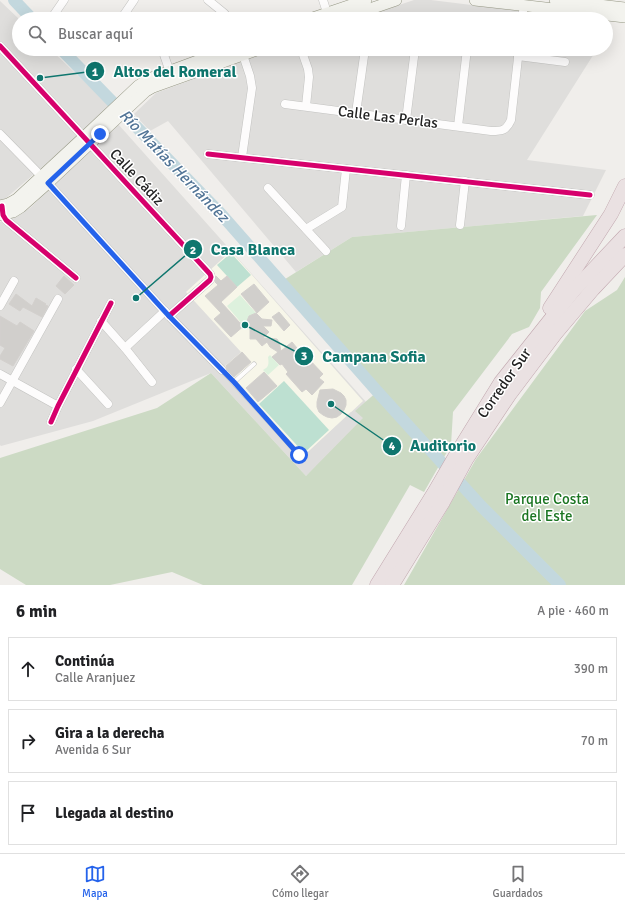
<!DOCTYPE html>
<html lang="es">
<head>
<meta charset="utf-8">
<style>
	body { margin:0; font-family:Signika,sans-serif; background:#f6f6f6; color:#202124 }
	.stop { position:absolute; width:12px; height:12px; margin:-9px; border:3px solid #2563eb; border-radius:50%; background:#fff }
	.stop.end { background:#2563eb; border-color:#fff; box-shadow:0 1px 4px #0008 }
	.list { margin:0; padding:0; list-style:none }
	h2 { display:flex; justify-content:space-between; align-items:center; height:52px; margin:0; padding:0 16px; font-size:17px }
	h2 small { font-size:13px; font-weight:400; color:#757577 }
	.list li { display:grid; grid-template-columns:26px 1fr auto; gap:12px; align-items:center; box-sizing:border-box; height:64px; margin:0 8px 8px; padding:0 8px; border:1px solid #e0e0e0; border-radius:0px }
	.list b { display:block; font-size:15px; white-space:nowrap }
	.list p { margin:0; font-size:13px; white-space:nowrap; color:#757577 }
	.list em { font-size:13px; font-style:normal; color:#757577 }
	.icon { flex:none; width:22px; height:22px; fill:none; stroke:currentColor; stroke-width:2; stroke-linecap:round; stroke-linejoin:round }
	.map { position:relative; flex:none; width:625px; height:585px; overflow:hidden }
	.search { position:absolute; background:#fff; box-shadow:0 4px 16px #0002; left:12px; right:12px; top:12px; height:44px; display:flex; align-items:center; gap:10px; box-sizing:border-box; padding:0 14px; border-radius:22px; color:#757577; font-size:15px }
	.sheet { height:268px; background:#fff }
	nav { display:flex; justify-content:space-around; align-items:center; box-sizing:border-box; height:56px; border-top:1px solid #e0e0e0; background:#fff; font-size:11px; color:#757577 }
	nav a { display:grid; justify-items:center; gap:2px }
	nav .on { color:#2563eb }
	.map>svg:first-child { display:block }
	.residential { fill:#dfdedc }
	.education { fill:#f7f6e9 }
	.forest { fill:#ccdac4 }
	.park { fill:#ddf1dd }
	.pitch { fill:#bde0d1 }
	.parking { fill:#dedddc }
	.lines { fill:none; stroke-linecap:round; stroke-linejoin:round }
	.river { stroke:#c3d8de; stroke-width:12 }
	.building { fill:#d1cfcc; stroke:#d3d0cd }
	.lane-casing { stroke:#c3c3c1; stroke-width:5 }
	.street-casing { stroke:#c3c3c1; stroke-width:9 }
	.secondary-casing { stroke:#969885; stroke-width:12 }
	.highway-casing { stroke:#c1a6ae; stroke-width:15 }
	.lane { stroke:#fdfcfc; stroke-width:4 }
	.street { stroke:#fdfcfc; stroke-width:8 }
	.secondary { stroke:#f3f3ee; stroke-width:11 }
	.highway { stroke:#eae1e2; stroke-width:14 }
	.cycleway-casing { stroke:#fff; stroke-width:8 }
	.cycleway { stroke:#d6006c; stroke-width:5 }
	.route { stroke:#2563eb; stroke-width:5 }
	.labels { text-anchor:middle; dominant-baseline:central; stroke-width:3; stroke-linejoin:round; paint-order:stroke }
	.street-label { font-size:15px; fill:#222; stroke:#fff }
	.park-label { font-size:15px; fill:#1b7522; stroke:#fff }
	.water-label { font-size:16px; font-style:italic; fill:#527597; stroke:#fff }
	.leader { fill:none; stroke:#0f766e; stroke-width:1.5 }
	.callout-dot { fill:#0f766e; stroke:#fff; stroke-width:1.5 }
	.mark-label { font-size:12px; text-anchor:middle; font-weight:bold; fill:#fff }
	.callout-label { font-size:16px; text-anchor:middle; font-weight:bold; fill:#0f766e; stroke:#fff; stroke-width:3; stroke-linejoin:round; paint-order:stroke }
</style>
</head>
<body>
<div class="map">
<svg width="625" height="585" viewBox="0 0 625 585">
	<rect width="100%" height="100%" fill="#f0eeeb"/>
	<g class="residential">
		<path d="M414,0H431L585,19H357Z"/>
		<path d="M0,1L19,19V49H50L110,106L75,139L6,198L0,201Z"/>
		<path d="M275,49H597L527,160L606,170L583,216L352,237L296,272L168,121L150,131L134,114L156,93Z"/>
		<path d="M118,124L375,412L306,476L211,373L93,421L1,446L0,445V222L16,217L30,208Z"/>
	</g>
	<path class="education" d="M231,251L363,401L304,456L223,368L241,352L186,292Z"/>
	<g class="forest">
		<path d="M597,215L541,292L540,308L529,327L512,334L453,412L451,445L424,492L410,485L352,585H203L172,572L110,585H26L0,569V458L157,408L211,373L306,476L363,418L355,411L379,390L282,281L352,237Z"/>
		<path d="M625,277V585H404L476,459L585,311L617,290Z"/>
	</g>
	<g class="park">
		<path d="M240,295L256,313L249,316L247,322L243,325L227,306Z"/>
		<path d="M270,355L279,365L268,375L263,370C269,367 269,364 268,357Z"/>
	</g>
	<g class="pitch">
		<path d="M231,253L251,275L237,287L217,265Z"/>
		<path d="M284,381L329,430L304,453L259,404Z"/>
	</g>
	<path class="parking" d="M351,412L359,419L307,474L296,463Z"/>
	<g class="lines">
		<g class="river">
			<path d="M14,0L32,19"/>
			<path d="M61,49L221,214L376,390L481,506L560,585"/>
		</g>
	</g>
	<g class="building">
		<path d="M64,276L74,285L65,294L56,286Z"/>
		<path d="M216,276L221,281L227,276L237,287L221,302L240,323L246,324L231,337L214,319L221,313L205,296L218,285L215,282Z"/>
		<path d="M254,284L269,302L257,313L241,294Z"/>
		<path d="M16,294L32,306L36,298L46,304L45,305L48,306L42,317L23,307L20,311L9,304Z"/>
		<path d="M279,312L290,325L284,331L272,317Z"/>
		<path d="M256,313L262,319L272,320L271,326H263L269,332L263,338L277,339L279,342L281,351L292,342L297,348L294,351L302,360L306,356L323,374L319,378L324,382L312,395L306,389L302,392L286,374L288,372L282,364L280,365L272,357L278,352L270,347L267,342L262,346L256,339H250V326H245L249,316Z"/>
		<path d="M0,316L17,326L20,322L34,331L13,366L0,359V356L5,348L0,345Z"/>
		<path d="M242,352L251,362L234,377L227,370L226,366Z"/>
		<path d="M264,372L277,386L258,402L246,388Z"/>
		<path d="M333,389L341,393L344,396L346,400V405L344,410L341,414L337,417L332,418L327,417L323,415L319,412L317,407V402L320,390Z"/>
	</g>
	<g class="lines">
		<defs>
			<g id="lane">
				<path d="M222,370L299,455"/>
				<path d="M234,382L254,364"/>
			</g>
			<g id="street">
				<path d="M208,0L224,13L229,19"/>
				<path d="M323,0L329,19"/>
				<path d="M53,16L64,0"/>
				<path d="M121,19L134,0"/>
				<path d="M522,19L524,5"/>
				<path d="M0,46L210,274L211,277L210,280L169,316"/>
				<path d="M162,49L171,75"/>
				<path d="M241,49L250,76L252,88L242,157"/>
				<path d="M301,49L308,69L309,77L306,106"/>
				<path d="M99,50L100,49"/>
				<path d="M518,56L565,62"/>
				<path d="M285,104L491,131C502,131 506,131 511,120L519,49"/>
				<path d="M356,113L365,49"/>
				<path d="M406,120L415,49"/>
				<path d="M458,126L467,49"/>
				<path d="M0,134L48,183L169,316L222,370"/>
				<path d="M208,154L590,195"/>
				<path d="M268,188L326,251"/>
				<path d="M3,211V215L6,220L76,278"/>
				<path d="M460,225L465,181"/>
				<path d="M401,226L406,175"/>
				<path d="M306,229L342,207L346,169"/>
				<path d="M0,306L14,281"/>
				<path d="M101,321L125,348L152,382"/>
				<path d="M125,348L165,311"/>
				<path d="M76,369L108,404"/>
				<path d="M0,374L58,406"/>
				<path d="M0,403L58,299"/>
				<path d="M51,422L58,406L111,303"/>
			</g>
			<g id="secondary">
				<path d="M475,0L625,17"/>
				<path d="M555,0L625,8"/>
				<path d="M310,19L366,0"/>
				<path d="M341,19L396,0"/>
				<path d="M0,206L8,204L17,199L84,137L138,86L149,79L230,49"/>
				<path d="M0,215L13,212L21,207L48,183L146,91L153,87L259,49"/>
			</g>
			<g id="highway">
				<path d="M550,308L611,214L625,186"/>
				<path d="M377,585L434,493L459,450L501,382L574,290L625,236"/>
				<path d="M392,585L443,502L467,458L509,395L555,334L593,289L625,255"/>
			</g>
		</defs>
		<use href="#lane" class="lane-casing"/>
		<use href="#street" class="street-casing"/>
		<use href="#secondary" class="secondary-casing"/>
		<use href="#highway" class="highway-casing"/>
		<use href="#lane" class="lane"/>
		<use href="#street" class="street"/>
		<use href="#secondary" class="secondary"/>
		<use href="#highway" class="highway"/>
		<defs>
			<g id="cycleway">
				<path d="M0,46L210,274L211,277L210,280L169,316"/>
				<path d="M208,154L590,195"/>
				<path d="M2,206L3,215L6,220L76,278"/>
				<path d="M51,422L58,406L111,303"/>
			</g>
		</defs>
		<use href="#cycleway" class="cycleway-casing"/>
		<use href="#cycleway" class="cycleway"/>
	</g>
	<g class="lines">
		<path class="route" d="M100,134L48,183L169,316L234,382L299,455"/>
	</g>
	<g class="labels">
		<g class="street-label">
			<text transform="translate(388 117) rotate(7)">Calle Las Perlas</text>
			<text transform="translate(137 177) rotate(47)">Calle Cádiz</text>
			<text transform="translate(504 383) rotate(-55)">Corredor Sur</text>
		</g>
		<g class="park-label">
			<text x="547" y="499">Parque Costa<tspan x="547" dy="17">del Este</tspan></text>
		</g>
		<g class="water-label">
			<text transform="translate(174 166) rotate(46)">Río Matías Hernández</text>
		</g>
	</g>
	<path class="leader" d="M40 78L95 71M136 298L193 249M245 325L304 356M331 404L392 446"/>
	<g class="callout-dot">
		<circle cx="40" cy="78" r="4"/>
		<circle cx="136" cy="298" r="4"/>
		<circle cx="245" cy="325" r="4"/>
		<circle cx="331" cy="404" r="4"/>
		<circle cx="95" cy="71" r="10"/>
		<circle cx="193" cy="249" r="10"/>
		<circle cx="304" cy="356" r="10"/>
		<circle cx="392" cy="446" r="10"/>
	</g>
	<g class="mark-label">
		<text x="95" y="76">1</text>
		<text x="193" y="254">2</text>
		<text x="304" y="360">3</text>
		<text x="392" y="450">4</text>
	</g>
	<g class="callout-label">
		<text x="175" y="77">Altos del Romeral</text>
		<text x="253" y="255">Casa Blanca</text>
		<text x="374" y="362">Campana Sofia</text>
		<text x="443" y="451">Auditorio</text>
	</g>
</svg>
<div class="stop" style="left:299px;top:455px"></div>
<div class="stop end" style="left:100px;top:134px"></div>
<div class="search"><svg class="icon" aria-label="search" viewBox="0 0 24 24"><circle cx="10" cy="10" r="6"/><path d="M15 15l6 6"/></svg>Buscar aquí</div>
</div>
<section class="sheet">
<h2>6 min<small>A pie · 460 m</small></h2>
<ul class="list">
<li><svg class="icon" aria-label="ahead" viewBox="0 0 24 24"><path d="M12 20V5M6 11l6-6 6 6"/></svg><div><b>Continúa</b><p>Calle Aranjuez</p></div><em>390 m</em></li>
<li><svg class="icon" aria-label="right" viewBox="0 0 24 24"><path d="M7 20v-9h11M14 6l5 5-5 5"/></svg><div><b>Gira a la derecha</b><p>Avenida 6 Sur</p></div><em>70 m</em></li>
<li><svg class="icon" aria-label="arrive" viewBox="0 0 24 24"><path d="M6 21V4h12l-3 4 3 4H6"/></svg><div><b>Llegada al destino</b></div></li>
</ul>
</section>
<nav>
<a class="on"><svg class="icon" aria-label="map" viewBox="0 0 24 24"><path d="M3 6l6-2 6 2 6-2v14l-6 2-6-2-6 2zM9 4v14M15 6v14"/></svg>Mapa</a>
<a><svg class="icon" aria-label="directions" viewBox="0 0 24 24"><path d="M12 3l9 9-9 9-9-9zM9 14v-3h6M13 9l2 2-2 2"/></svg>Cómo llegar</a>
<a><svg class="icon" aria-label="saved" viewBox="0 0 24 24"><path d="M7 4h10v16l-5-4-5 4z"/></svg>Guardados</a>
</nav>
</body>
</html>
